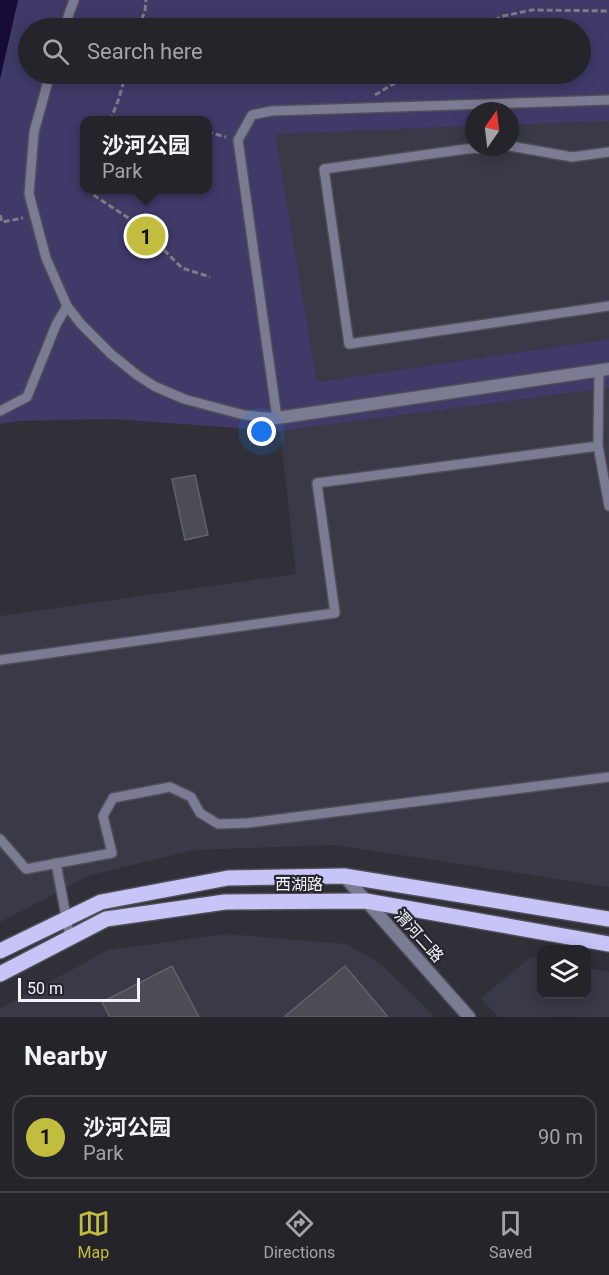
<!DOCTYPE html>
<html lang="en">
<head>
<meta charset="utf-8">
<style>
	body { margin:0; font-family:Roboto,"Noto Sans SC",sans-serif; background:#2d2c32; color:#f1f3f6 }
	.controls { position:absolute; right:18px; bottom:18px; display:grid; overflow:hidden; border-radius:12px; box-shadow:0 3px 15px #0003 }
	.controls button { width:54px; height:54px; display:grid; place-items:center; padding:0; border:0; border-bottom:2px solid #424147; background:#25242a; color:#f1f3f6; font:30px sans-serif }
	.compass { position:absolute; left:465px; top:102px; width:54px; height:54px; border-radius:50%; background:#25242a; box-shadow:0 3px 15px #0003; rotate:14deg }
	.scale { position:absolute; left:18px; bottom:15px; width:122px; box-sizing:border-box; padding-left:6px; border:3px solid #f2f2f8; border-top:0; font-size:16px; line-height:21px; white-space:nowrap; color:#f2f2f8; -webkit-text-stroke:4px #27262e; paint-order:stroke }
	.you { position:absolute; left:262px; top:432px; width:21px; height:21px; margin:-15px; border:4px solid #fff; border-radius:50%; background:#1a73e8; box-shadow:0 0 0 9px #1a73e833 }
	.badge { display:grid; place-items:center; width:39px; height:39px; border-radius:50%; background:#c2bd3f; color:#111; font-size:20px; font-weight:700 }
	.pin { position:absolute; translate:-50% -50%; border:3px solid #fff; box-shadow:0 2px 6px #0006 }
	.popup { position:absolute; left:80px; top:116px; width:132px; height:78px; box-sizing:border-box; display:grid; place-content:center; border-radius:12px; background:#25242a; filter:drop-shadow(0 2px 4px #0005); font-size:20px; white-space:nowrap; color:#a3a4a8 }
	.popup b { font-size:22px; color:#f1f3f6 }
	.popup::after { content:''; position:absolute; left:50%; top:100%; margin-left:-12px; border:12px solid transparent; border-top-color:#25242a }
	.list { margin:0; padding:0; list-style:none }
	h2 { display:flex; justify-content:space-between; align-items:center; height:78px; margin:0; padding:0 24px; font-size:26px }
	h2 small { font-size:20px; font-weight:400; color:#a3a4a8 }
	.list li { display:grid; grid-template-columns:39px 1fr auto; gap:18px; align-items:center; box-sizing:border-box; height:84px; margin:0 12px 12px; padding:0 12px; border:2px solid #424147; border-radius:18px }
	.list b { display:block; font-size:22px; white-space:nowrap }
	.list p { margin:0; font-size:20px; white-space:nowrap; color:#a3a4a8 }
	.list em { font-size:20px; font-style:normal; color:#a3a4a8 }
	.icon { flex:none; width:33px; height:33px; fill:none; stroke:currentColor; stroke-width:2; stroke-linecap:round; stroke-linejoin:round }
	.map { position:relative; flex:none; width:609px; height:1017px; overflow:hidden }
	.search { position:absolute; background:#25242a; box-shadow:0 3px 15px #0003; left:18px; right:18px; top:18px; height:66px; display:flex; align-items:center; gap:15px; box-sizing:border-box; padding:0 21px; border-radius:33px; color:#a3a4a8; font-size:22px }
	.sheet { height:174px; background:#25242a }
	nav { display:flex; justify-content:space-around; align-items:center; box-sizing:border-box; height:84px; border-top:2px solid #424147; background:#25242a; font-size:16px; color:#a3a4a8 }
	nav a { display:grid; justify-items:center; gap:3px }
	nav .on { color:#c2bd3f }
	.map>svg:first-child { display:block }
	.built { fill:#3a3947 }
	.green { fill:#3f3a68; fill-rule:evenodd }
	.water { fill:#160a39 }
	.building { fill:#4c4c54; stroke:#62626b; stroke-width:1.5 }
	.lines { fill:none; stroke-linecap:round; stroke-linejoin:round }
	.service-casing { stroke:#504f57; stroke-width:12 }
	.minor-casing { stroke:#504f57; stroke-width:15 }
	.primary-casing { stroke:#504f57; stroke-width:18 }
	.path { stroke:#7e7d85; stroke-width:3; stroke-dasharray:6 3; stroke-linecap:butt }
	.service { stroke:#7c7b94; stroke-width:9 }
	.minor { stroke:#7c7b94; stroke-width:12 }
	.primary { stroke:#c7c4f8; stroke-width:15 }
	.labels { text-anchor:middle; dominant-baseline:central; stroke-width:4.5; stroke-linejoin:round; paint-order:stroke }
	.street-label { font-size:16px; fill:#f2f2f8; stroke:#27262e }
</style>
</head>
<body>
<div class="map">
<svg width="609" height="1017" viewBox="0 0 609 1017">
	<rect width="100%" height="100%" fill="#313038"/>
	<g class="built">
		<path d="M609,121V339L317,382L275,133L474,126V147H510V125Z"/>
		<path d="M609,388V887L335,845L194,850L91,875L0,922V616L296,574L280,431Z"/>
		<path d="M227,934L347,944L381,964L435,1017H0V1009L108,950Z"/>
		<path d="M531,957L541,959L542,994H586L587,968L609,972V1017H498L481,998Z"/>
	</g>
	<path class="green" d="M18,0H609V121L510,125V111H474V126L275,134L317,382L609,339V388L280,431L113,419L18,421L0,424V79ZM28,28H580V74H28ZM84,121H207V190H84Z"/>
	<path class="water" d="M0,0H18L0,79Z"/>
	<g class="building">
		<path d="M195,475L208,535L185,540L172,479Z"/>
		<path d="M172,966L199,1017H110L102,1002Z"/>
		<path d="M345,966L388,1017H284Z"/>
	</g>
	<g class="lines">
		<defs>
			<g id="service">
				<path d="M64,28L74,0"/>
				<path d="M50,74L34,132L29,194L46,258L67,306L81,324L111,354L137,375L154,386L184,399L244,415L277,418L238,140L252,115L271,111L609,100"/>
				<path d="M510,146L572,157L609,152"/>
				<path d="M499,147L466,149L324,169L349,344L609,306"/>
				<path d="M0,411L27,397L56,325L67,306"/>
				<path d="M598,446L609,506"/>
				<path d="M0,660L335,613L317,483L598,446L599,370"/>
				<path d="M0,839L26,869L112,853L103,816L113,798L170,787L191,797L200,813L218,824L248,823L609,777"/>
				<path d="M56,863L70,938"/>
			</g>
			<g id="minor">
				<path d="M277,418L609,369"/>
				<path d="M344,876L469,1017"/>
			</g>
			<g id="primary">
				<path d="M0,951L101,902L228,878L344,876L609,919"/>
				<path d="M0,974L106,919L225,902L366,901L609,944"/>
			</g>
		</defs>
		<use href="#service" class="service-casing"/>
		<use href="#minor" class="minor-casing"/>
		<use href="#primary" class="primary-casing"/>
		<g class="path">
			<path d="M139,28L145,10L146,0"/>
			<path d="M478,28L503,16L532,10L609,11"/>
			<path d="M375,95L410,74"/>
			<path d="M110,121L118,101L126,74"/>
			<path d="M207,132L226,137"/>
			<path d="M86,190L139,225L182,268L210,277"/>
			<path d="M0,215L2,222L23,218"/>
		</g>
		<use href="#service" class="service"/>
		<use href="#minor" class="minor"/>
		<use href="#primary" class="primary"/>
	</g>
	<g class="labels">
		<g class="street-label">
			<text x="299" y="884">西湖路</text>
			<text transform="translate(419 936) rotate(48)">渭河二路</text>
		</g>
	</g>
</svg>
<div class="controls">
<button><svg class="icon" aria-label="layers" viewBox="0 0 24 24"><path d="M12 4l9 5-9 5-9-5zM3 14l9 5 9-5"/></svg></button>
</div>
<svg class="compass" viewBox="-18 -18 36 36"><path d="M0-13l5 13h-10z" fill="#e53935"/><path d="M0 13l5-13h-10z" fill="#a3a4a8"/></svg>
<div class="scale">50 m</div>
<div class="you"></div>
<div class="pin badge" style="left:146px;top:236px">1</div>
<div class="popup"><b>沙河公园</b>Park</div>
<div class="search"><svg class="icon" aria-label="search" viewBox="0 0 24 24"><circle cx="10" cy="10" r="6"/><path d="M15 15l6 6"/></svg>Search here</div>
</div>
<section class="sheet">
<h2>Nearby<small></small></h2>
<ul class="list">
<li><span class="badge">1</span><div><b>沙河公园</b><p>Park</p></div><em>90 m</em></li>
</ul>
</section>
<nav>
<a class="on"><svg class="icon" aria-label="map" viewBox="0 0 24 24"><path d="M3 6l6-2 6 2 6-2v14l-6 2-6-2-6 2zM9 4v14M15 6v14"/></svg>Map</a>
<a><svg class="icon" aria-label="directions" viewBox="0 0 24 24"><path d="M12 3l9 9-9 9-9-9zM9 14v-3h6M13 9l2 2-2 2"/></svg>Directions</a>
<a><svg class="icon" aria-label="saved" viewBox="0 0 24 24"><path d="M7 4h10v16l-5-4-5 4z"/></svg>Saved</a>
</nav>
</body>
</html>
